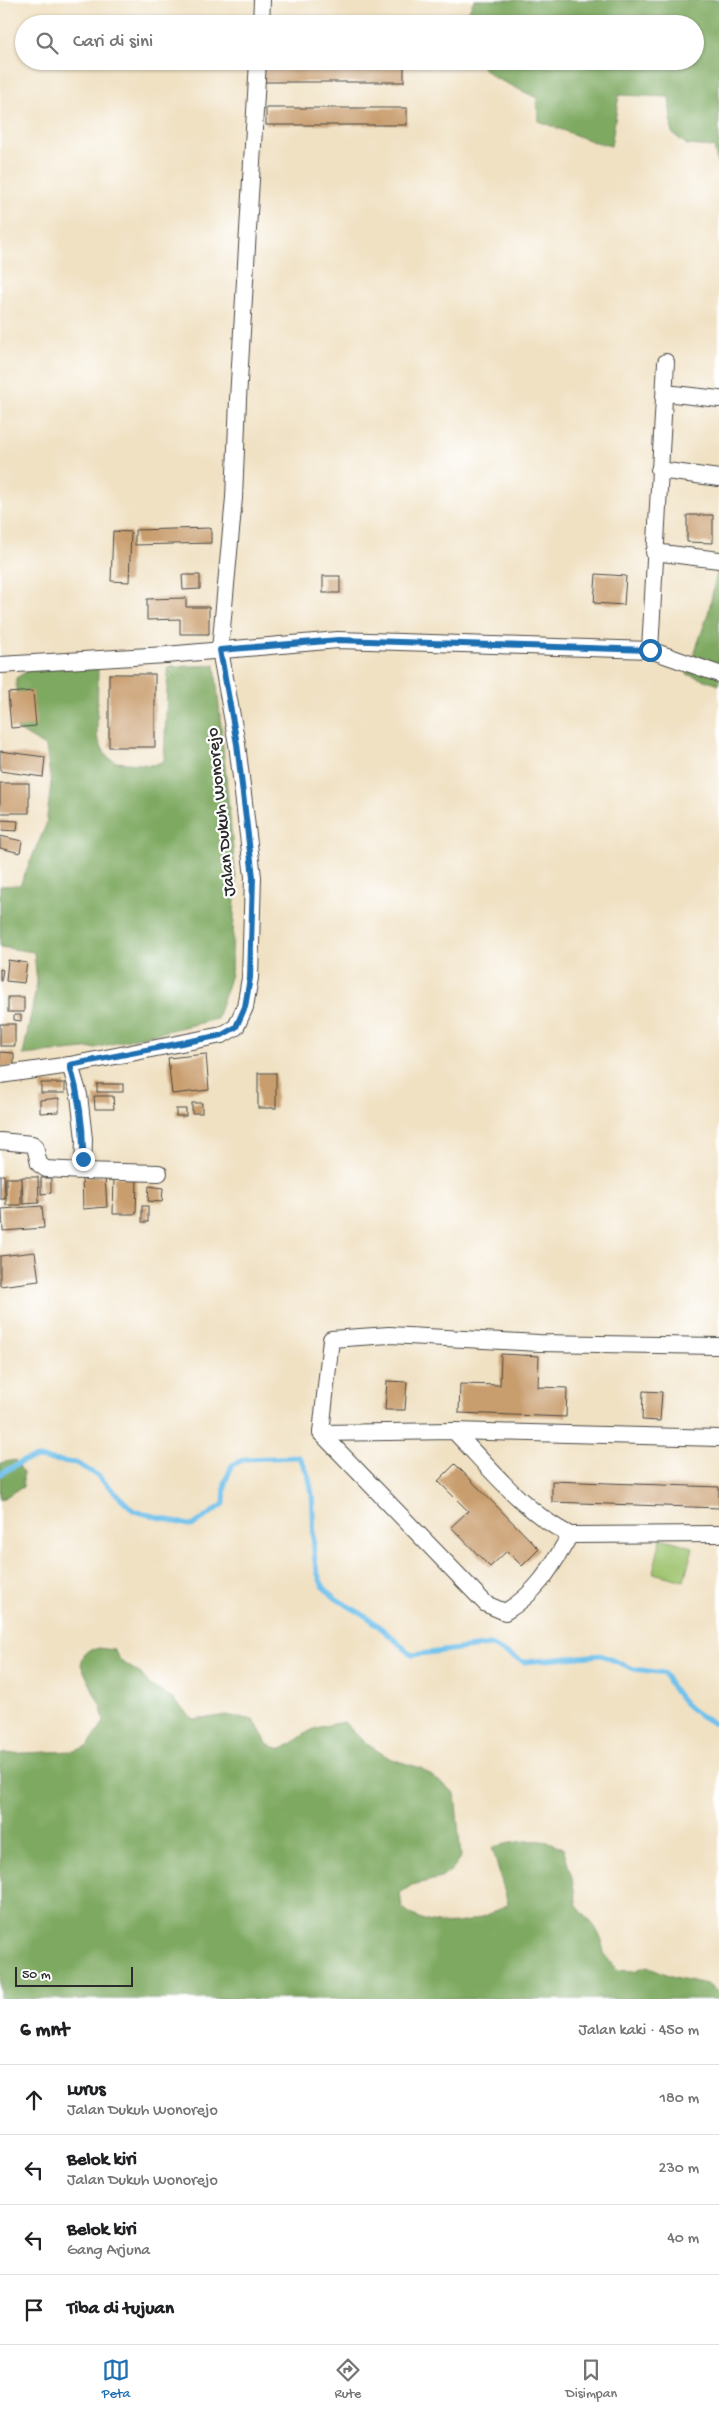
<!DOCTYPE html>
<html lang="id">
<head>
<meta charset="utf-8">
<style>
	body { margin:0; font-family:"Gochi Hand",sans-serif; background:#f2f2f2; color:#202124 }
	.scale { position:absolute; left:15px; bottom:12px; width:118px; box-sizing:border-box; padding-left:5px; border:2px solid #2b2b2b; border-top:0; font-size:14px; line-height:18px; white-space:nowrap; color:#2b2b2b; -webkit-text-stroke:4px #fff; paint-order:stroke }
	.stop { position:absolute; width:15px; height:15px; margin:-11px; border:4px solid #1f6fb2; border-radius:50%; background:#fff }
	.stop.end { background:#1f6fb2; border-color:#fff; box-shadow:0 1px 5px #0008 }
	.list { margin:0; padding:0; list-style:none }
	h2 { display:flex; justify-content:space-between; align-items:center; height:65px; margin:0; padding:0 20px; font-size:21px }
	h2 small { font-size:16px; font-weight:400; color:#757577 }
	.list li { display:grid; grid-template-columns:32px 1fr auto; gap:15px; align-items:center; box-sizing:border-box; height:70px; padding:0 20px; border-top:1px solid #e0e0e0 }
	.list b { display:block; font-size:19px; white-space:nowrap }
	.list p { margin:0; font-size:16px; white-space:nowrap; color:#757577 }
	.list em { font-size:16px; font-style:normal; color:#757577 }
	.icon { flex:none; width:28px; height:28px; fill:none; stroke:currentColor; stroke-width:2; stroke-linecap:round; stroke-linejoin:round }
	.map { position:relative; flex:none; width:719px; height:1999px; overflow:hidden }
	.search { position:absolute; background:#fff; box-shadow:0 1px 4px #0004; left:15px; right:15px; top:15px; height:55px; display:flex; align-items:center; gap:12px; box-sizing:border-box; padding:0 18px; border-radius:28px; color:#757577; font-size:19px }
	.sheet { height:345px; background:#fff }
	nav { display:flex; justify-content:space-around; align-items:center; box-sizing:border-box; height:70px; border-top:1px solid #e0e0e0; background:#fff; font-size:14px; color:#757577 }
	nav a { display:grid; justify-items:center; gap:2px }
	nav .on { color:#1f6fb2 }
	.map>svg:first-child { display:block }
	.green { fill:#9ec36e; stroke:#64774c }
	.forest { fill:#7ea961; stroke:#546a46 }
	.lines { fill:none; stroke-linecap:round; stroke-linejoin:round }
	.stream { stroke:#71c1ec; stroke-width:5 }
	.building { fill:#c99e6e }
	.minor-casing { stroke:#494642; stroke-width:18 }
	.minor { stroke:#fff; stroke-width:16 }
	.route { stroke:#1f6fb2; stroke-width:6 }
	.labels { text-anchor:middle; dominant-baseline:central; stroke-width:4.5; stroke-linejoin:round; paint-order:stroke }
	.street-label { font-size:18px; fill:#2b2b2b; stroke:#fff }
</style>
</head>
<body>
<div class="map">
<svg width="719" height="1999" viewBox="0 0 719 1999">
	<rect width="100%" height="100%" fill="#fff"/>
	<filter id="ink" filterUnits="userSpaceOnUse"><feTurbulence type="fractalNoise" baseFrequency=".02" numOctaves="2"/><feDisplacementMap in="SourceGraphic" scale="10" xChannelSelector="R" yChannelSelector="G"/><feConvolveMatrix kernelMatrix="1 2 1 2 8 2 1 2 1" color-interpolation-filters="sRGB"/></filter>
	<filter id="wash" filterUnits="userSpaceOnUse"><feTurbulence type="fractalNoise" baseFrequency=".0096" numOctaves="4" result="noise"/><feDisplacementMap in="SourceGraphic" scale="20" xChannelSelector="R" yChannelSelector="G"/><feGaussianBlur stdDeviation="1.12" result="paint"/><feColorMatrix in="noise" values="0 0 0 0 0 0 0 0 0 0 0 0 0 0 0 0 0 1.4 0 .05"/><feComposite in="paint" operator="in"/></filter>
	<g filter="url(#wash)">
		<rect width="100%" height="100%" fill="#f0e1c3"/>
		<path class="green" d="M661,1538L693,1547L684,1581L653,1573Z"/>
		<g class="forest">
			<path d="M474,0H719V172L714,147L687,145L672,133L669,97L619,95L611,146L594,142L538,121L537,98L493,77L476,61H695V24H462Z"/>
			<path d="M717,572H719V685L687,674L708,614Z"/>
			<path d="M98,665L97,737L106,756L116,762L153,765L164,761L168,667L215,665L236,879L231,974L217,1019L95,1048L23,1055L37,983L34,952L0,947V886L20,885L46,825L51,784L46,747L17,729L16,678L31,669Z"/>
			<path d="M15,1460L23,1472V1487L0,1500V1463Z"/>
			<path d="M99,1648L114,1650L121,1661L141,1674L150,1685L174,1700L194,1720L226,1715L254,1720L268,1745L281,1749C292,1745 296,1740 305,1734C316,1726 331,1725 344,1722L365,1743L391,1759L421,1768L455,1793L461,1856L453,1869L441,1878L412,1885L400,1893L402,1907C431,1934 477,1924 508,1904L492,1847C516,1842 541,1835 563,1848L572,1878L577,1906L595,1927L602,1940L603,1953L618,1970L634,1971L647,1966L674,1977L707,1984L719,1993V1999H0V1754L73,1751L87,1747L104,1722L101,1707L81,1665L85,1652Z"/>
		</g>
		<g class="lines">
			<path class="stream" d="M0,1474L23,1461L38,1458L76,1463L97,1475L134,1511L192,1526L224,1504L225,1483L232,1465L245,1459L299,1457C324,1494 305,1541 320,1580C328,1600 355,1607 371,1620C385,1631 398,1643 412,1655L490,1645L524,1662L601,1655L634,1669L664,1673C678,1700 691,1713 719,1726"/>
		</g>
		<g id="blocks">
			<g class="building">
				<rect x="259" y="61" width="145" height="21"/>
				<rect x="266" y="108" width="141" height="17"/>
				<path d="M687,515H713V543L687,542Z"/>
				<path d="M211,528V543L135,545V530Z"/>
				<path d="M113,531L131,532L129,582L111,581Z"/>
				<path d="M596,574L626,576L624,605L594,603Z"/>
				<path d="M182,575H200V589L183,590Z"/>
				<rect x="323" y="576" width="17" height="17"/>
				<path d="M186,598V607H209V634H180V619L147,620V599Z"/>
				<rect x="109" y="674" width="46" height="73"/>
				<path d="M33,691L36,726L11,728L8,693Z"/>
				<path d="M0,751L45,757L43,777L0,771Z"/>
				<rect x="0" y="783" width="29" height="30"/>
				<path d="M0,820L18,821L17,831L0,830Z"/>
				<path d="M0,836L22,841L20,853L0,848Z"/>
				<path d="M8,960L27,963L24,983L6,981Z"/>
				<path d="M0,969L3,970L1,981H0Z"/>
				<rect x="8" y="997" width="16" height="15"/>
				<path d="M14,1015H21V1021L14,1020Z"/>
				<rect x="0" y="1024" width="15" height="22"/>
				<path d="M0,1052L14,1053V1067H0Z"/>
				<path d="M206,1054L209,1090L172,1094L168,1058Z"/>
				<rect x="258" y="1073" width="18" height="35"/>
				<rect x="41" y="1083" width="24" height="10"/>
				<rect x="97" y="1084" width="26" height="8"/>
				<path d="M94,1096H113L114,1109H95Z"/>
				<path d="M59,1098V1112L40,1113V1100Z"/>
				<rect x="192" y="1103" width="10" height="10"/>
				<rect x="176" y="1109" width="10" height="7"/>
				<path d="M0,1175H4L5,1199H0Z"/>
				<path d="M105,1176L107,1207L83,1209L82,1177Z"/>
				<path d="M22,1177H38L39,1203L23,1204Z"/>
				<path d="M114,1177L137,1178L136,1214H113Z"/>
				<rect x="6" y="1178" width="15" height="27"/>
				<path d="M41,1178H51V1193L41,1194Z"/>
				<path d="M149,1186L163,1188L162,1202L148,1201Z"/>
				<path d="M42,1206L44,1228L3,1231L2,1209Z"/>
				<rect x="142" y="1206" width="6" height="16"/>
				<path d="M35,1252L39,1281L0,1286V1256Z"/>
				<path d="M501,1354L539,1356L538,1387L567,1388L566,1417L459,1413L460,1384L500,1385Z"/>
				<path d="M387,1381L407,1382L405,1410H385Z"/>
				<path d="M643,1391L662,1392L660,1421L642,1420Z"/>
				<path d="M455,1464L539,1549L522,1566L507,1551L490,1567L451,1527L468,1511L438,1481Z"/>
				<path d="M552,1481L719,1487V1508L552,1502Z"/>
			</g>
		</g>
	</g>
	<g filter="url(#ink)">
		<use href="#blocks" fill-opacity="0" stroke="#494642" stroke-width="1"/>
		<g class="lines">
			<defs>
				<g id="minor">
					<path d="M261,24L262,0"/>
					<path d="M665,393L719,399"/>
					<path d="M659,470L719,478"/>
					<path d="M654,552L719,560"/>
					<path d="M650,650L666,362"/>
					<path d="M0,665L166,655L338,640L650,650L719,674"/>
					<path d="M70,1065L79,1095L84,1139L83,1171L159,1173"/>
					<path d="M0,1075L70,1065L222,1035L236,1027L245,1007L250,978L253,877L237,744L220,650L234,498L238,399L258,61"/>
					<path d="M0,1141L32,1144L35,1146L39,1164L46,1169L83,1171"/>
					<path d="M454,1431L719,1438"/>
					<path d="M321,1433L454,1431C490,1468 523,1511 570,1535L719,1534"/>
					<path d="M570,1535C551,1568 538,1592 505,1612L486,1604L321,1433L331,1339L389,1335L539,1343L719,1346"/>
				</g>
			</defs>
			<use href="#minor" class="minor-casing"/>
			<use href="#minor" class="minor"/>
		</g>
	</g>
	<g class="lines" filter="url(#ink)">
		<path class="route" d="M83,1159C84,1126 79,1096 70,1065L222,1035L236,1027L245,1007L250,978L253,877L237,744L220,650L338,640L650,650"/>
	</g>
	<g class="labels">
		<g class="street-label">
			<text transform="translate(222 812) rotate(-96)">Jalan Dukuh Wonorejo</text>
		</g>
	</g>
</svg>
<div class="scale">50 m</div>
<div class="stop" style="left:650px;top:650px"></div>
<div class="stop end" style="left:83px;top:1159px"></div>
<div class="search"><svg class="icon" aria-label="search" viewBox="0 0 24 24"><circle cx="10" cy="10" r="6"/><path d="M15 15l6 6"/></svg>Cari di sini</div>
</div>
<section class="sheet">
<h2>6 mnt<small>Jalan kaki · 450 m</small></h2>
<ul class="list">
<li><svg class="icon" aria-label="ahead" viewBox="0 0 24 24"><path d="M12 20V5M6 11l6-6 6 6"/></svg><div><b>Lurus</b><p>Jalan Dukuh Wonorejo</p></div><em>180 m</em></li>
<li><svg class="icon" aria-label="left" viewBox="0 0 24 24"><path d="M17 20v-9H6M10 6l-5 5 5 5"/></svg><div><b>Belok kiri</b><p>Jalan Dukuh Wonorejo</p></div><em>230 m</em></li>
<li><svg class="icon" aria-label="left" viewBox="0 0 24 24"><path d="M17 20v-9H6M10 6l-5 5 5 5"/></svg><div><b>Belok kiri</b><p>Gang Arjuna</p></div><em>40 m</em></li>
<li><svg class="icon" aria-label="arrive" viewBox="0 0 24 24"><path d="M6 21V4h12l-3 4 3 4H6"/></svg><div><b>Tiba di tujuan</b></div></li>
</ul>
</section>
<nav>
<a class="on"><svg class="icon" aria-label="map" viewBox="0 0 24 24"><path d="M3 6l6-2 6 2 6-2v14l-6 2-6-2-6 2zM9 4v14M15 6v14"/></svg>Peta</a>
<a><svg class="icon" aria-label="directions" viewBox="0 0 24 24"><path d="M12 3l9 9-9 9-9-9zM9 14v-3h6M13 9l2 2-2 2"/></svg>Rute</a>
<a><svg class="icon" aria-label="saved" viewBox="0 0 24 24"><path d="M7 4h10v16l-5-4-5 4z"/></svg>Disimpan</a>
</nav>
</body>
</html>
